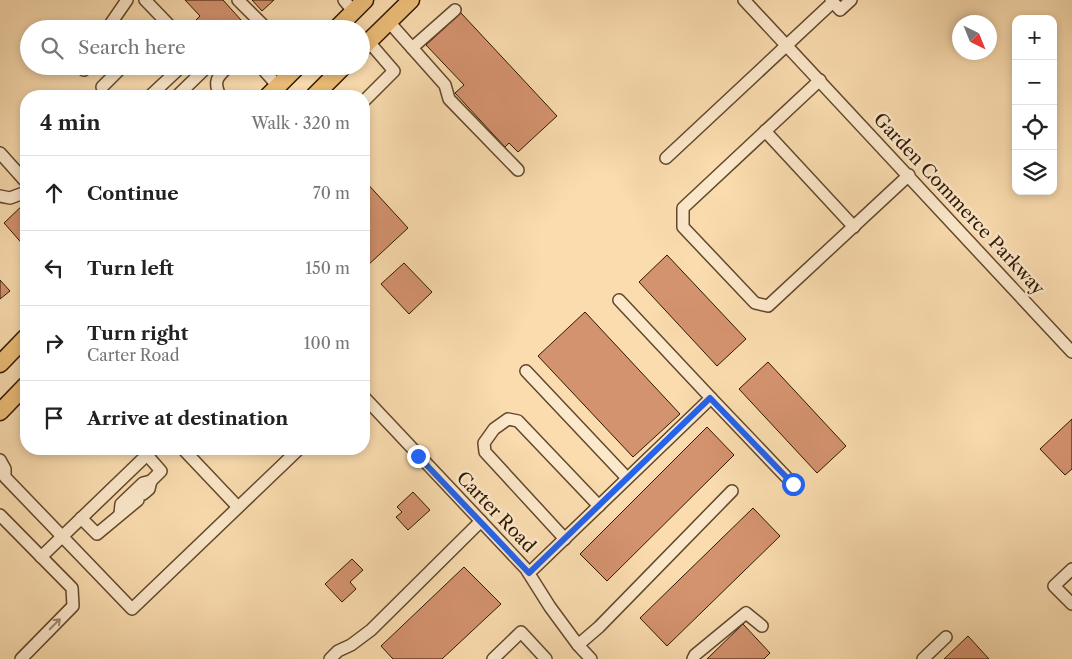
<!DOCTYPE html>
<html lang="en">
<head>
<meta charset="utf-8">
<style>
	body { margin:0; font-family:"Libre Caslon Text",serif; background:#f6f6f6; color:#222 }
	.controls { position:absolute; right:15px; top:15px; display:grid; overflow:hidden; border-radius:10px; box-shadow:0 2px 8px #0003 }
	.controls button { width:45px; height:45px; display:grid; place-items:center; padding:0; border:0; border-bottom:1px solid #e0e0e0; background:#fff; color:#222; font:25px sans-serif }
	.compass { position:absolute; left:952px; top:15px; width:45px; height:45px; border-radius:50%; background:#fff; box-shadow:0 2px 8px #0003; rotate:137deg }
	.stop { position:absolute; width:15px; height:15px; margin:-11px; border:4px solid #2563eb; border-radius:50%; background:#fff }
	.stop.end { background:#2563eb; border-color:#fff; box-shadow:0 1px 5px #0008 }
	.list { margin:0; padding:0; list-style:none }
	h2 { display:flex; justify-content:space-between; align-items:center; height:65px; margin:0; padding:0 20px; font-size:21px }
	h2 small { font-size:16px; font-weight:400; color:#767676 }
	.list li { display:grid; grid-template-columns:32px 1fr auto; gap:15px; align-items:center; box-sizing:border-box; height:75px; padding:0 20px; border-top:1px solid #e0e0e0 }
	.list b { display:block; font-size:19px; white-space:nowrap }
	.list p { margin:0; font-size:16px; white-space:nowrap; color:#767676 }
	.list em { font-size:16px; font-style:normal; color:#767676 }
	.icon { flex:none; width:28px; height:28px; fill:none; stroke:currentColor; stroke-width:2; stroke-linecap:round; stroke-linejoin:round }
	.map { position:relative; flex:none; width:1072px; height:659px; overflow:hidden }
	.search { position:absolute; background:#fff; box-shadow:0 2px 8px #0003; left:20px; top:20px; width:350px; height:55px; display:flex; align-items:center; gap:12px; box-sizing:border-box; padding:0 18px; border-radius:28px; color:#767676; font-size:19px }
	.panel { position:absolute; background:#fff; box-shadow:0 2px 8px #0003; left:20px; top:90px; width:350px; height:365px; border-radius:20px }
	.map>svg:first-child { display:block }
	.building { fill:#d4936f; stroke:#2f1700 }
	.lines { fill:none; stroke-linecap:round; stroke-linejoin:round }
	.minor-casing { stroke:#62482c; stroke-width:14 }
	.highway-casing { stroke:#2f1700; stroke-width:19 }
	.minor { stroke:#fce8cb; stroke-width:11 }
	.highway { stroke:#edbe78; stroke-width:16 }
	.oneway { stroke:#a08a70 }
	.route { stroke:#2563eb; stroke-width:6 }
	.labels { text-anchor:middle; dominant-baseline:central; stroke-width:5; stroke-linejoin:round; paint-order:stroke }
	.street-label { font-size:18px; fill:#2f1700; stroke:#fce8cb }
</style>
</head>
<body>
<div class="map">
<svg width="1072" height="659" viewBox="0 0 1072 659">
	<rect width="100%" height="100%" fill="#fadcaf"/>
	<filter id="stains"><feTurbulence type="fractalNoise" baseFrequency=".004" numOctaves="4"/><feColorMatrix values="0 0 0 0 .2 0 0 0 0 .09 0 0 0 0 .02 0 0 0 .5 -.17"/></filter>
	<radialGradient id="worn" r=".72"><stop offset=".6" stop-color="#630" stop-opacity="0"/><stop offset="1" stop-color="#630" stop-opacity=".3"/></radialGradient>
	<g class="building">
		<path d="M185,0H223L241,20L232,29H202L195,21L200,16Z"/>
		<path d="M252,0H274L262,11Z"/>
		<path d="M461,13L557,116L518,152L509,143L505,147L455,93L464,85L426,45Z"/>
		<path d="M364,180L408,228L366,267L364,265Z"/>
		<path d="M26,202V248L4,223Z"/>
		<path d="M667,255L746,339L717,366L639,282Z"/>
		<path d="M404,263L432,292L409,314L381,284Z"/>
		<path d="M0,280L10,291L0,299Z"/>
		<path d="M585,312L680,414L633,457L538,356Z"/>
		<path d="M768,362L846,446L817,473L739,389Z"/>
		<path d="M1072,419V469L1065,475L1040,449Z"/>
		<path d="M707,427L734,455L607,581L580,554Z"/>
		<path d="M413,492L430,510L408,530L396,517L402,512L397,507Z"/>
		<path d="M753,508L780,536L667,646L640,618Z"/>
		<path d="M352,559L363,570L350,582L356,589L342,602L325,584Z"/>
		<path d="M464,567L501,604L442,659H393L381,646Z"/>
		<path d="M743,624L770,653L764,659H707Z"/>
		<path d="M968,636L989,659H944Z"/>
	</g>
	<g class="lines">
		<defs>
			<g id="minor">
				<path d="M145,0L173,29"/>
				<path d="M238,0L267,29"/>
				<path d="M344,0L353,11"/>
				<path d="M744,0L1072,352"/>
				<path d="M833,2L840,10L851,0"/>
				<path d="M389,22L445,85L449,99L518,170"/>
				<path d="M107,29L127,0"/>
				<path d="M412,48L455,10"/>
				<path d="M260,66L278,86"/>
				<path d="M84,70L86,66"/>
				<path d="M820,80L683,208V227L755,303L768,306L909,175"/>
				<path d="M102,87L123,66"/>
				<path d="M151,95L182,66"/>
				<path d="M177,96L208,66"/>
				<path d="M220,96C213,81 217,77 229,66"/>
				<path d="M364,101L394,71L369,42"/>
				<path d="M765,131L854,227"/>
				<path d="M0,153L26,182"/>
				<path d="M666,158L833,2L831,0"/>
				<path d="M0,196L10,198L26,192"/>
				<path d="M526,371L627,478"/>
				<path d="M364,397L526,569L550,607L578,645L591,659"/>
				<path d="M711,398L793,484"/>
				<path d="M183,449L238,507"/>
				<path d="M0,460L5,469V477L132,609L299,449"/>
				<path d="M143,494L149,489L151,481L161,471L147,455"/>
				<path d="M120,514L121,504L143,483L151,481"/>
				<path d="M0,515L72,588L73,606L21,659"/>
				<path d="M81,518L97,534L138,500"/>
				<path d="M565,539L485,452L484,443L494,429L508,419L518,421L599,506"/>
				<path d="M41,557L153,449"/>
				<path d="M1072,569L1054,586L1072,604"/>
				<path d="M529,573L711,398L619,300"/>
				<path d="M578,645L599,627L732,491"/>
				<path d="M330,659L338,651L351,645L371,630L481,521"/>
				<path d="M493,659L521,632L546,659"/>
				<path d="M693,659L695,655L746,613L762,626"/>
				<path d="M923,659L946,637"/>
			</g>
			<g id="highway">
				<path d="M336,29L365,0"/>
				<path d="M361,49L411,0"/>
				<path d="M268,96L298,66"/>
				<path d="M314,96L344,66"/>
				<path d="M0,364L26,337"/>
				<path d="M0,412L26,385"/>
			</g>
		</defs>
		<use href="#minor" class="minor-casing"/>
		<use href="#highway" class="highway-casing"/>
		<use href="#minor" class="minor"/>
		<use href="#highway" class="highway"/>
	</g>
	<defs><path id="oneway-shaft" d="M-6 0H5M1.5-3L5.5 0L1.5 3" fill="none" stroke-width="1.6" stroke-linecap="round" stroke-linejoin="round" transform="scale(1.25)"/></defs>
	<use class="oneway" href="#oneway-shaft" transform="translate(55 624) rotate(-45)"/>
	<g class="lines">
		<path class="route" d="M418,456L529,573L710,398L793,484"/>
	</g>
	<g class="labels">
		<g class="street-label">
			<text transform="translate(959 204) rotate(47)">Garden Commerce Parkway</text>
			<text transform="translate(496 512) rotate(46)">Carter Road</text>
		</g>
	</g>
	<rect width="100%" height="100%" filter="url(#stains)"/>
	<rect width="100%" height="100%" fill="url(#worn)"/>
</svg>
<div class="controls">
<button>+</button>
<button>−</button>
<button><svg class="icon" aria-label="locate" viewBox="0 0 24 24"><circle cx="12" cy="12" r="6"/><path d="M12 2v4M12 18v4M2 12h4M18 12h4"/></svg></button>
<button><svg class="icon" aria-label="layers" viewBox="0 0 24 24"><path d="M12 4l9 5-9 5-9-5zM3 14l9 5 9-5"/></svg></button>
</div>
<svg class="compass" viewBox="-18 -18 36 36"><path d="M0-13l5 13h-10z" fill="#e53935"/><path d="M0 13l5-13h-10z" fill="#767676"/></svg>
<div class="stop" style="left:793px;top:484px"></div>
<div class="stop end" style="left:418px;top:456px"></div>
<div class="search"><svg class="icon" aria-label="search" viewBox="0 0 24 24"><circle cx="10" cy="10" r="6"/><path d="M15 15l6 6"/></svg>Search here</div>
<section class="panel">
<h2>4 min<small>Walk · 320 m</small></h2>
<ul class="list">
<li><svg class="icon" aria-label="ahead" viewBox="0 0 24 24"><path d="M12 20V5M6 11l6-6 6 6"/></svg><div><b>Continue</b></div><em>70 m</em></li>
<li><svg class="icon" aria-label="left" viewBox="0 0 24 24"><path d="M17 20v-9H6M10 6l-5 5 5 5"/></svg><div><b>Turn left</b></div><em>150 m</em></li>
<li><svg class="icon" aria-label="right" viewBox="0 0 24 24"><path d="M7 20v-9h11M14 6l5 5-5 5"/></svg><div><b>Turn right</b><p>Carter Road</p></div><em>100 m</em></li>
<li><svg class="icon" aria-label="arrive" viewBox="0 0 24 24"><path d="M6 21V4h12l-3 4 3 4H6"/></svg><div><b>Arrive at destination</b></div></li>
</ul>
</section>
</div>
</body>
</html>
